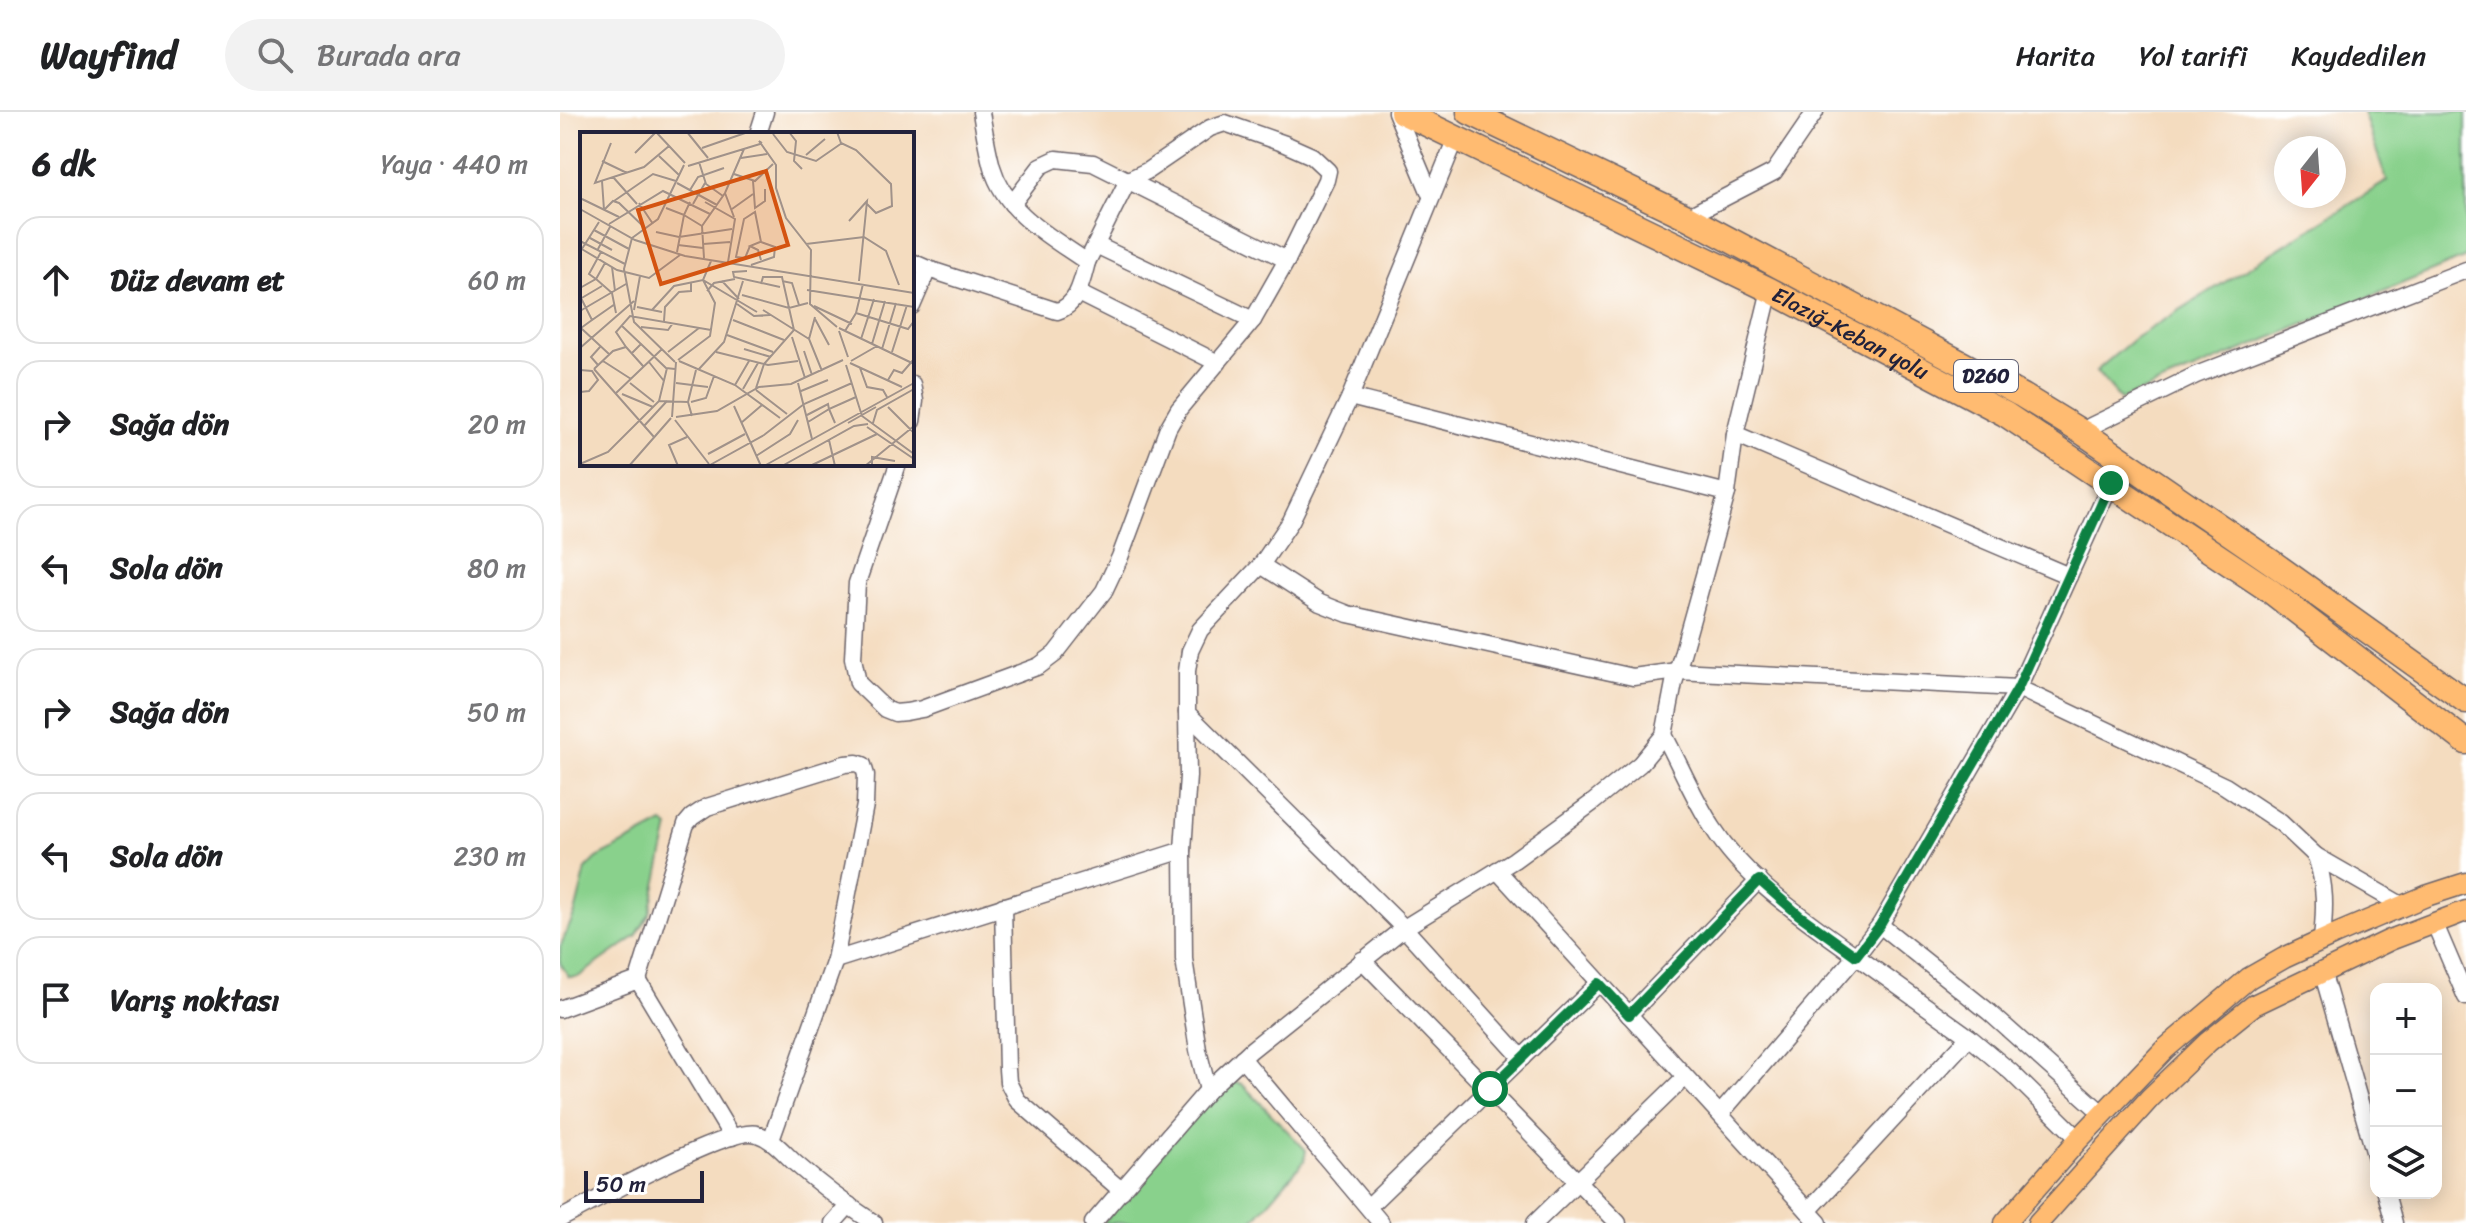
<!DOCTYPE html>
<html lang="tr">
<head>
<meta charset="utf-8">
<style>
	body { margin:0; font-family:Sriracha,sans-serif; background:#f2f2f2; color:#202124 }
	.controls { position:absolute; right:24px; bottom:24px; display:grid; overflow:hidden; border-radius:16px; box-shadow:0 4px 20px #0003 }
	.controls button { width:72px; height:72px; display:grid; place-items:center; padding:0; border:0; border-bottom:2px solid #e0e0e0; background:#fff; color:#202124; font:40px sans-serif }
	.compass { position:absolute; left:1714px; top:24px; width:72px; height:72px; border-radius:50%; background:#fff; box-shadow:0 4px 20px #0003; rotate:197deg }
	.scale { position:absolute; left:24px; bottom:20px; width:120px; box-sizing:border-box; padding-left:8px; border:4px solid #22223b; border-top:0; font-size:22px; line-height:28px; white-space:nowrap; color:#22223b; -webkit-text-stroke:6px #fff; paint-order:stroke }
	.stop { position:absolute; width:24px; height:24px; margin:-18px; border:6px solid #0b8043; border-radius:50%; background:#fff }
	.stop.end { background:#0b8043; border-color:#fff; box-shadow:0 2px 8px #0008 }
	.list { margin:0; padding:0; list-style:none }
	h2 { display:flex; justify-content:space-between; align-items:center; height:104px; margin:0; padding:0 32px; font-size:34px }
	h2 small { font-size:26px; font-weight:400; color:#757577 }
	.list li { display:grid; grid-template-columns:52px 1fr auto; gap:24px; align-items:center; box-sizing:border-box; height:128px; margin:0 16px 16px; padding:0 16px; border:2px solid #e0e0e0; border-radius:24px }
	.list b { display:block; font-size:30px; white-space:nowrap }
	.list em { font-size:26px; font-style:normal; color:#757577 }
	.icon { flex:none; width:44px; height:44px; fill:none; stroke:currentColor; stroke-width:2; stroke-linecap:round; stroke-linejoin:round }
	.map { position:relative; flex:none; width:1906px; height:1111px; overflow:hidden }
	header { display:flex; align-items:center; gap:48px; box-sizing:border-box; height:112px; padding:0 40px; background:#fff; border-bottom:2px solid #e0e0e0 }
	header strong { font-size:38px }
	nav { display:flex; gap:44px; margin-inline-start:auto; font-size:28px }
	.search { width:560px; height:72px; background:#f2f2f2; display:flex; align-items:center; gap:20px; box-sizing:border-box; padding:0 28px; border-radius:44px; color:#757577; font-size:30px }
	main { display:flex }
	aside { flex:1; background:#fff }
	.map>svg:first-child { display:block }
	.green { fill:#89d18c; stroke:#567a64; stroke-width:2 }
	.lines { fill:none; stroke-linecap:round; stroke-linejoin:round }
	.minor-casing { stroke:#6c6369; stroke-width:19 }
	.major-casing { stroke:#6c6369; stroke-width:23 }
	.highway-casing { stroke:#6c6369; stroke-width:27 }
	.minor { stroke:#fff; stroke-width:16 }
	.major { stroke:#ffbb71; stroke-width:20 }
	.highway { stroke:#ffbb71; stroke-width:24 }
	.route { stroke:#0b8043; stroke-width:10 }
	.labels { text-anchor:middle; dominant-baseline:central; stroke-width:6; stroke-linejoin:round; paint-order:stroke }
	.shield { fill:#fff; stroke:#646476; stroke-width:2 }
	.shield-label { font-size:20px; font-weight:bold; fill:#22223b }
	.street-label { font-size:22px; fill:#22223b; stroke:#fff }
	.inset-road { fill:none; stroke:#a0928a; stroke-width:2 }
	.view { fill:#d45411; fill-opacity:0.15; stroke:#d45411; stroke-width:4 }
	.inset-edge { fill:none; stroke:#22223b; stroke-width:4 }
</style>
</head>
<body>
<header>
<strong>Wayfind</strong>
<div class="search"><svg class="icon" aria-label="search" viewBox="0 0 24 24"><circle cx="10" cy="10" r="6"/><path d="M15 15l6 6"/></svg>Burada ara</div>
<nav><a>Harita</a><a>Yol tarifi</a><a>Kaydedilen</a></nav>
</header>
<main>
<aside>
<h2>6 dk<small>Yaya · 440 m</small></h2>
<ul class="list">
<li><svg class="icon" aria-label="ahead" viewBox="0 0 24 24"><path d="M12 20V5M6 11l6-6 6 6"/></svg><div><b>Düz devam et</b></div><em>60 m</em></li>
<li><svg class="icon" aria-label="right" viewBox="0 0 24 24"><path d="M7 20v-9h11M14 6l5 5-5 5"/></svg><div><b>Sağa dön</b></div><em>20 m</em></li>
<li><svg class="icon" aria-label="left" viewBox="0 0 24 24"><path d="M17 20v-9H6M10 6l-5 5 5 5"/></svg><div><b>Sola dön</b></div><em>80 m</em></li>
<li><svg class="icon" aria-label="right" viewBox="0 0 24 24"><path d="M7 20v-9h11M14 6l5 5-5 5"/></svg><div><b>Sağa dön</b></div><em>50 m</em></li>
<li><svg class="icon" aria-label="left" viewBox="0 0 24 24"><path d="M17 20v-9H6M10 6l-5 5 5 5"/></svg><div><b>Sola dön</b></div><em>230 m</em></li>
<li><svg class="icon" aria-label="arrive" viewBox="0 0 24 24"><path d="M6 21V4h12l-3 4 3 4H6"/></svg><div><b>Varış noktası</b></div></li>
</ul>
</aside>
<div class="map">
<svg width="1906" height="1111" viewBox="0 0 1906 1111">
	<rect width="100%" height="100%" fill="#fff"/>
	<filter id="ink" filterUnits="userSpaceOnUse"><feTurbulence type="fractalNoise" baseFrequency=".0125" numOctaves="2"/><feDisplacementMap in="SourceGraphic" scale="16" xChannelSelector="R" yChannelSelector="G"/><feConvolveMatrix kernelMatrix="1 2 1 2 8 2 1 2 1" color-interpolation-filters="sRGB"/></filter>
	<filter id="wash" filterUnits="userSpaceOnUse"><feTurbulence type="fractalNoise" baseFrequency=".006" numOctaves="4" result="noise"/><feDisplacementMap in="SourceGraphic" scale="32" xChannelSelector="R" yChannelSelector="G"/><feGaussianBlur stdDeviation="1.8" result="paint"/><feColorMatrix in="noise" values="0 0 0 0 0 0 0 0 0 0 0 0 0 0 0 0 0 1.4 0 .05"/><feComposite in="paint" operator="in"/></filter>
	<g filter="url(#wash)">
		<rect width="100%" height="100%" fill="#f4dcbf"/>
		<g class="green">
			<path d="M1803,0H1906V145L1561,288L1536,259L1575,226L1827,69Z"/>
			<path d="M103,711L109,715L90,801L76,824L18,865H9L0,851V835L15,801L26,757L37,746Z"/>
			<path d="M672,969L682,972L746,1038L744,1049L691,1111H543L659,974Z"/>
		</g>
	</g>
	<g filter="url(#ink)">
		<g class="lines">
			<defs>
				<g id="minor">
					<path d="M836,0L871,84"/>
					<path d="M198,22L205,0"/>
					<path d="M896,26L790,285L731,409L701,453L640,518L630,539L627,559V601L844,816L962,946"/>
					<path d="M452,92L481,54L496,47L533,51L727,148"/>
					<path d="M1127,105L1214,60L1255,0"/>
					<path d="M536,133L693,208"/>
					<path d="M352,150L368,157L352,194"/>
					<path d="M368,157L497,199C518,193 522,169 527,150C491,125 445,101 432,55C427,37 424,18 421,0"/>
					<path d="M518,181L658,251"/>
					<path d="M352,272L355,289L352,309"/>
					<path d="M790,285L1167,381"/>
					<path d="M1175,322L1509,464"/>
					<path d="M1525,322L1531,314L1636,263L1906,158"/>
					<path d="M338,352L297,471L293,546L298,571L325,597L335,601L346,600L362,597L479,554L495,542L544,479L560,445L608,316L619,297L693,208L727,148L766,68L768,59L752,44L725,32L665,11L650,16L587,59L568,68L527,150"/>
					<path d="M701,453L760,491L788,502L1073,565L1117,559L1458,576L1665,674L1721,711L1756,744"/>
					<path d="M627,601L628,664L623,738L624,847L638,938L648,978"/>
					<path d="M1104,623C1120,653 1134,687 1153,716C1187,770 1246,807 1296,844L1320,813L1458,576L1551,371"/>
					<path d="M937,758L1259,1111"/>
					<path d="M443,794L447,957L448,970L457,988L562,1079"/>
					<path d="M1874,810L1906,885"/>
					<path d="M1320,813L1429,900L1543,1002"/>
					<path d="M1762,828C1765,795 1766,775 1756,744L1843,794"/>
					<path d="M275,848L623,738"/>
					<path d="M802,848L1058,1111"/>
					<path d="M1762,859L1816,1046"/>
					<path d="M78,868L126,712L132,705L147,695L285,652L297,651L303,653L306,663L305,693L275,848L211,1028"/>
					<path d="M0,897L78,868L172,1025"/>
					<path d="M1069,903L1199,768"/>
					<path d="M682,946L821,1111"/>
					<path d="M1160,1002L1296,844L1409,925L1451,960L1519,1027"/>
					<path d="M1826,1081L1834,1111"/>
					<path d="M808,1095L1039,871"/>
					<path d="M1248,1099L1409,925"/>
					<path d="M0,1107C32,1091 169,1013 197,1022C213,1027 223,1040 235,1051C260,1073 287,1093 314,1111"/>
					<path d="M273,1111L289,1093"/>
					<path d="M533,1111L648,978L691,938L844,816L954,748L1032,691L1080,652L1104,623L1114,571L1167,381L1175,322L1210,178"/>
					<path d="M975,1111L1125,965"/>
				</g>
				<g id="major">
					<path d="M1445,1111L1519,1027L1605,937L1689,866L1724,846L1774,823L1866,784L1906,771"/>
					<path d="M1478,1111L1590,986L1648,930L1694,893L1830,828L1906,799"/>
				</g>
				<g id="highway">
					<path id="s1" d="M842,0L1210,178L1445,302L1709,478L1906,630"/>
					<path d="M909,0L1127,105L1463,284L1525,322L1710,449L1906,589"/>
				</g>
			</defs>
			<use href="#minor" class="minor-casing"/>
			<use href="#major" class="major-casing"/>
			<use href="#highway" class="highway-casing"/>
			<use href="#minor" class="minor"/>
			<use href="#major" class="major"/>
			<use href="#highway" class="highway"/>
		</g>
	</g>
	<g class="lines" filter="url(#ink)">
		<path class="route" d="M930,977L1039,871L1069,903L1199,768L1239,803L1296,844L1320,813L1458,576L1551,371"/>
	</g>
	<g class="labels">
		<rect class="shield" x="1394" y="248" width="64" height="32" rx="6"/>
		<g class="shield-label">
			<text x="1426" y="264">D260</text>
		</g>
		<g class="street-label">
			<text stroke="none"><textPath href="#s1" startOffset="500">Elazığ-Keban yolu</textPath></text>
		</g>
	</g>
	<g transform="translate(20 20)">
		<rect width="334" height="334" fill="#f4dcbf"/>
		<path class="inset-road" d="M107,0L128,26M209,0L216,9L214,29L222,37M257,0L261,11L276,18L311,52L312,74L296,81L287,72M193,2L207,20L236,29L262,11M31,11L15,51L64,35L89,14M182,11L179,9L196,33V56L206,86L231,118L230,172L257,195M122,16L168,0M55,21L76,0L105,31M226,23L245,7M79,24L99,43M161,26L187,22M22,29L47,41M119,30L126,52L143,64M108,34L180,12M154,42L175,49L193,32M33,45L57,72M22,49L24,78M173,49L175,76L185,69V57M97,51L137,73M110,58L118,45L144,36M145,61L154,85M2,67L39,85M34,69L73,42L96,49M125,70L155,87L148,130M59,71L73,92M113,72L125,51M86,76L104,83L110,70M0,77L55,108L105,124L334,161M152,77L173,62M24,78L33,69L39,71L66,97M269,89L287,69L279,149M29,92L83,59L130,82M14,98L49,117M76,100L99,105L152,97M10,106L32,118M0,109L45,132M180,110L170,114L178,118L181,128M123,112L150,110M226,112L284,105L306,119L319,153M98,113L123,116M170,114L165,126L156,125L164,87L175,80L181,110L195,115L194,125L171,133M0,116L37,138L69,146L100,123M18,117L30,95M0,120L19,90M21,120L9,142L16,147L25,131M97,120L104,83L122,94M124,126L122,94L145,61L164,17M32,135L35,159M167,139L153,140L154,145L200,155M142,149L159,167M202,149L212,151L219,173M0,156L16,147L32,161L36,181M227,158L334,175M127,159L134,151L155,147M162,163L209,176L228,171M1,166L12,188L35,172M0,167L22,154M157,172L174,184L190,183M234,174L272,192M57,175L82,180M54,178L60,144M72,178L94,154L123,148L177,180M183,178L229,207M0,179L46,152M276,181L328,197L334,189M235,185L229,207L242,239M235,187L249,213M12,188L1,196L29,222M153,188L204,208M84,189L85,175L99,160L111,159V151M42,194L61,212L52,221M61,195L88,198L93,191M259,196L334,232M259,199L268,225M265,199L276,181L283,152M147,203L193,220M212,205L225,246M281,207L294,167M61,212L86,236L95,237M292,212L305,169M46,215L36,200L50,184L131,198M0,216L54,169M164,217L191,225M302,217L316,171M224,219L232,243M88,220L119,196M136,220L188,233L218,229M312,220L327,173M98,228L130,204L135,171L123,148L131,129M23,229L51,247M99,229L155,253L200,286M271,229L297,214M69,230L84,249M95,230L54,190L44,137L52,106L78,87L104,33M270,231L322,255M18,233L11,225L20,215M266,233L282,284L334,322M280,236L287,255L303,258L307,265M14,237L74,305M14,237L33,219L46,215L63,234M119,237L144,210L163,149M0,238L12,239L18,248L9,259L0,260M308,248L314,238L322,241L334,227M50,251L74,270M96,251L128,255M218,251L232,307M155,253L169,229M176,256L184,232L214,198L202,145H183L181,152M163,257L178,231M176,258L207,282M221,259L248,248M35,262L82,217M42,262L73,275M79,269L87,236M111,270L126,266L134,244M154,274L181,334M308,275L334,301M227,283L248,272L249,277L228,290M112,284L108,270L116,238M92,285L96,230M96,285L137,279L179,255L211,252L263,228M95,288L129,332M161,291L182,273M255,291L249,277L276,265M268,291L296,275M293,291L297,278L334,257M64,294L87,269M287,295L334,327M249,308L255,334M128,322L165,302M176,324L210,302L218,288M0,332L28,320L79,269L108,270M130,333L184,303L224,272L272,251M49,334L91,286M98,334L89,313L107,305M184,334L334,251M202,334L274,294L288,292M230,334L297,302M285,334L334,294M292,334V325L315,329"/>
		<path class="view" d="M186,39L208,113L81,152L58,78Z"/>
		<rect width="334" height="334" class="inset-edge"/>
	</g>
</svg>
<div class="controls">
<button>+</button>
<button>−</button>
<button><svg class="icon" aria-label="layers" viewBox="0 0 24 24"><path d="M12 4l9 5-9 5-9-5zM3 14l9 5 9-5"/></svg></button>
</div>
<svg class="compass" viewBox="-18 -18 36 36"><path d="M0-13l5 13h-10z" fill="#e53935"/><path d="M0 13l5-13h-10z" fill="#757577"/></svg>
<div class="scale">50 m</div>
<div class="stop" style="left:930px;top:977px"></div>
<div class="stop end" style="left:1551px;top:371px"></div>
</div>
</main>
</body>
</html>
